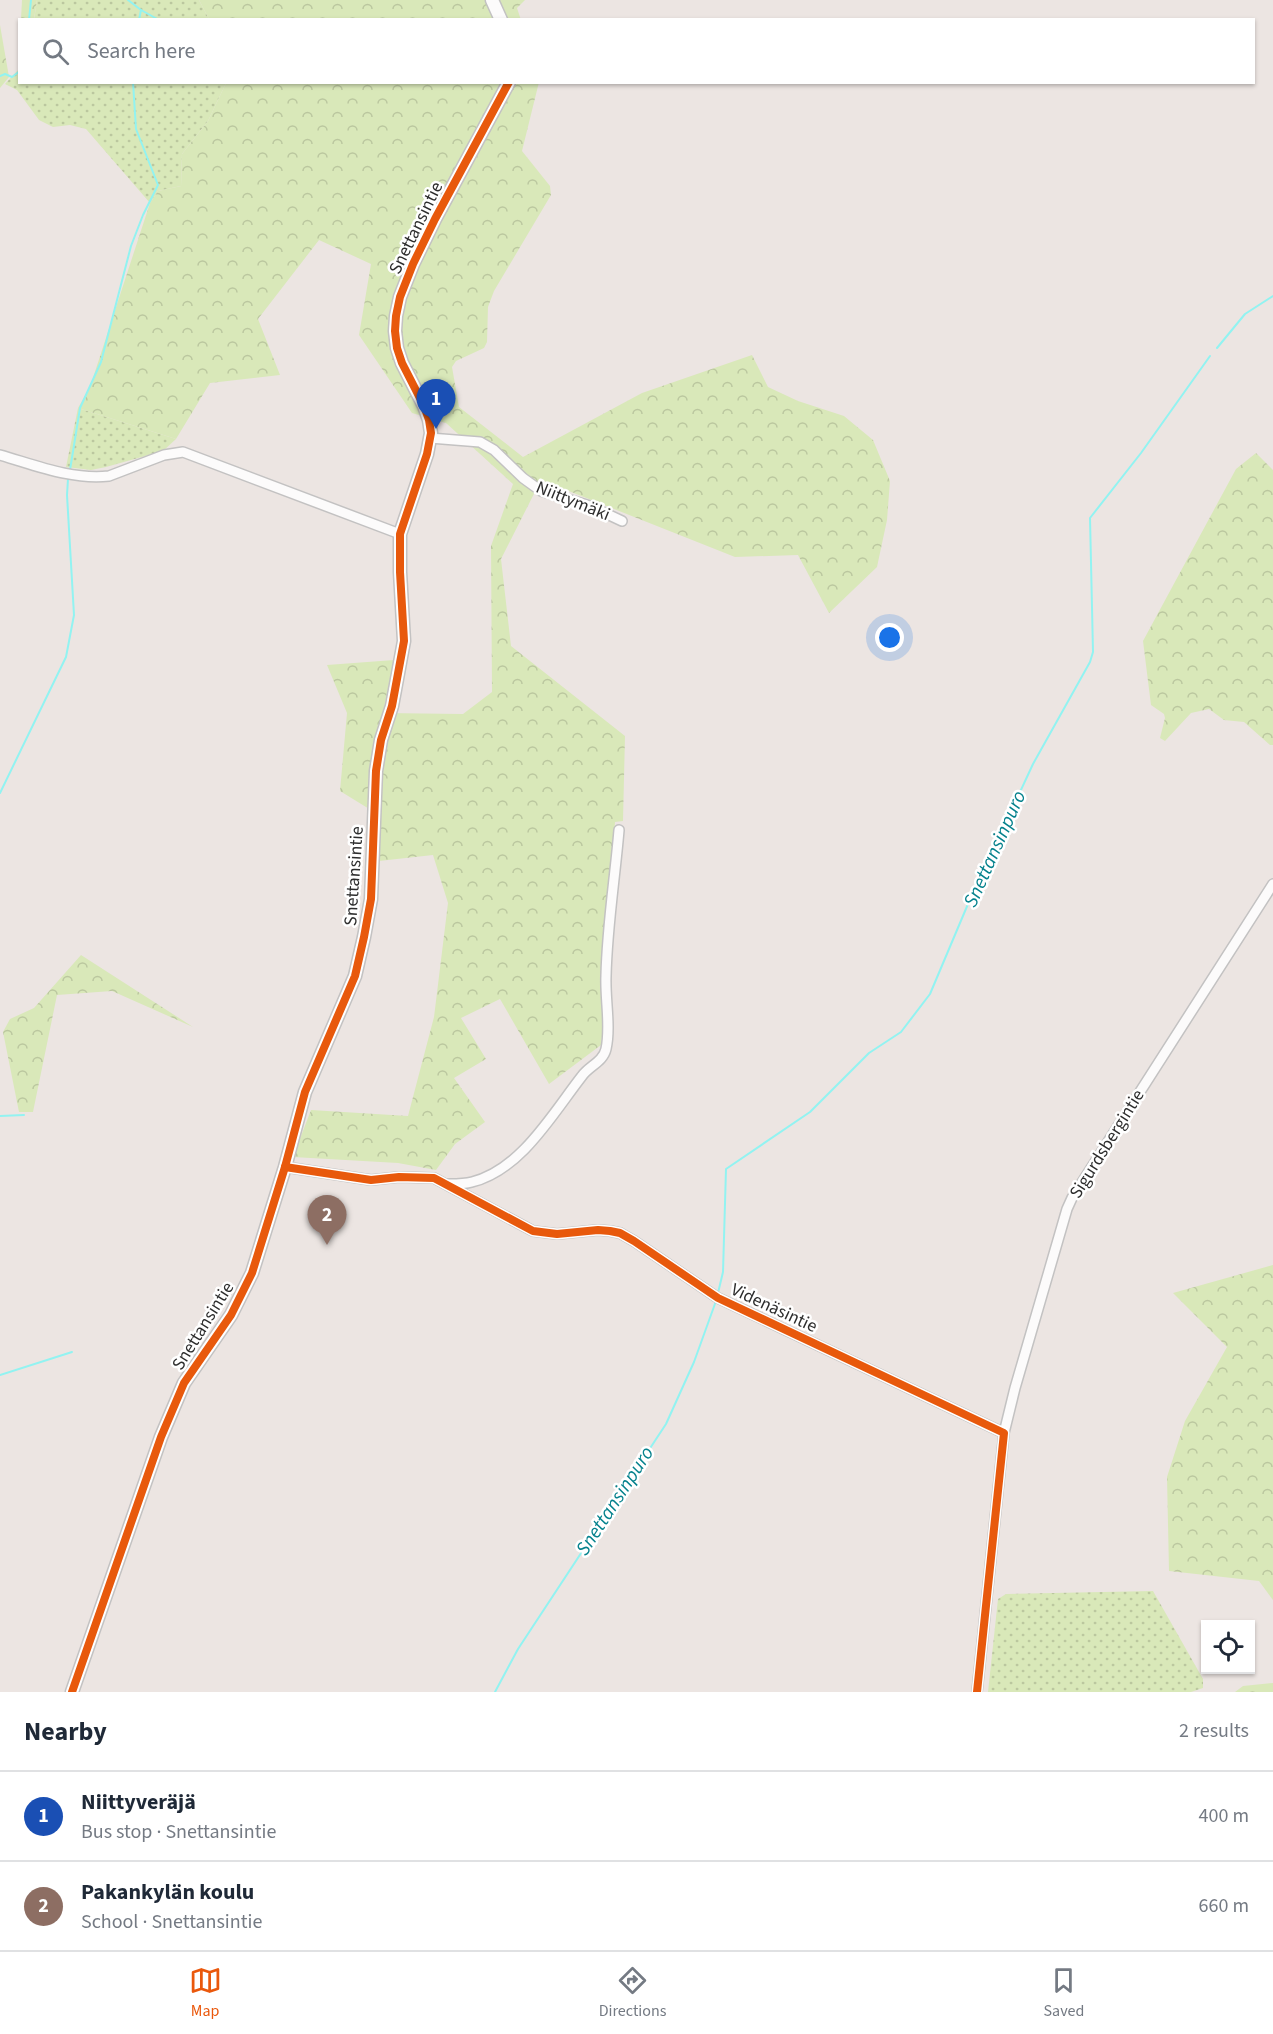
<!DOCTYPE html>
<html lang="en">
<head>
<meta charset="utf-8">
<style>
	body { margin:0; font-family:"Source Sans 3",sans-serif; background:#f6f6f7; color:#1f2937 }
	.controls { position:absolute; right:18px; bottom:18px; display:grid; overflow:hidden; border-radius:0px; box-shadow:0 2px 4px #0004 }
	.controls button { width:54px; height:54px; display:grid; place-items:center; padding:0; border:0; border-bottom:2px solid #e0e1e3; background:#fff; color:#1f2937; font:30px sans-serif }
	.you { position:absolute; left:890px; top:638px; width:21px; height:21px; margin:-15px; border:4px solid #fff; border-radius:50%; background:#1a73e8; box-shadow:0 0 0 9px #1a73e833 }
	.badge { display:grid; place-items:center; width:39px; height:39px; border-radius:50%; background:#ea580c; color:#fff; font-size:20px; font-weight:700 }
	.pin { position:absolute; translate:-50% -50px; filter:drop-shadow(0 2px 3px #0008) }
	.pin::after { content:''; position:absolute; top:32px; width:21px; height:18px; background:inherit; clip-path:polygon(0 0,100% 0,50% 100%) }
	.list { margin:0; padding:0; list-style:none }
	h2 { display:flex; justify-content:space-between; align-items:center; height:78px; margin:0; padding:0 24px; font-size:26px }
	h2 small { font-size:20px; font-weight:400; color:#747a83 }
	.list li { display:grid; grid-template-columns:39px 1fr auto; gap:18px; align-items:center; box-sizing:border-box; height:90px; padding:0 24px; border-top:2px solid #e0e1e3 }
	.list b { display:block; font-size:22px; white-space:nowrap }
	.list p { margin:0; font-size:20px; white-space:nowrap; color:#747a83 }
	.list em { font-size:20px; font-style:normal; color:#747a83 }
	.icon { flex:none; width:33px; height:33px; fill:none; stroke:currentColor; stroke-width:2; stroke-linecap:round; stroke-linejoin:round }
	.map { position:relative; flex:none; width:1273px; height:1692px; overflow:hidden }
	.search { position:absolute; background:#fff; box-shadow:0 2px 4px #0004; left:18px; right:18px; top:18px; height:66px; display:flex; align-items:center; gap:15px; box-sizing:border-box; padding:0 21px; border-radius:0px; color:#747a83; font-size:22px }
	.sheet { height:258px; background:#fff }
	nav { display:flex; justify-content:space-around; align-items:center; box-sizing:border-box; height:84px; border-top:2px solid #e0e1e3; background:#fff; font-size:16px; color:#747a83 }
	nav a { display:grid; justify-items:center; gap:3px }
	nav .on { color:#ea580c }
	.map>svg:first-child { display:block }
	.grass { fill:url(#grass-dots) }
	.forest { fill:url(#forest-crowns) }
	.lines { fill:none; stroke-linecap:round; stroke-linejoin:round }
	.stream { stroke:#92f3f1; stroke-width:2 }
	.minor-casing { stroke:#c3c2c2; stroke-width:12 }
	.tertiary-casing { stroke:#c3c2c2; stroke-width:15 }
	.minor { stroke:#fcfbfb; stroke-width:9 }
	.tertiary { stroke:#fcfbfb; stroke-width:12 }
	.cycleway-casing { stroke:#fff; stroke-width:11 }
	.cycleway { stroke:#e8590c; stroke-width:8 }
	.labels { text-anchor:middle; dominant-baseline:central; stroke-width:5; stroke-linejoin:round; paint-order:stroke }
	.street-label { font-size:18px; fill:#2d2d2d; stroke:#fff }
	.water-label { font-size:20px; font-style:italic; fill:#06828d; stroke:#fff }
</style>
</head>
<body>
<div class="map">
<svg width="1273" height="1692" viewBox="0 0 1273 1692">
	<defs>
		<pattern id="grass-dots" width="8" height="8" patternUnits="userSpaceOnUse" patternTransform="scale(1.5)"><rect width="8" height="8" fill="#d9e8b9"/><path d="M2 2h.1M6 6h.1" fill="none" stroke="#bbc79f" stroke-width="1.8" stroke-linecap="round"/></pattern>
		<pattern id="forest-crowns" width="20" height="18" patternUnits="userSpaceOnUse" patternTransform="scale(1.5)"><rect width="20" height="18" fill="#d9e8b9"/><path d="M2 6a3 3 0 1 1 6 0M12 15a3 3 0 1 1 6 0" fill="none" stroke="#bbc79f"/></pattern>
	</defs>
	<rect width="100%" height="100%" fill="#ece5e2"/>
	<g class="grass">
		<path d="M37,0H199L209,19L34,20Z"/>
		<path d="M19,69L20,82L226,83L208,121L182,154L181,186L158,191L150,203L86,129L70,125L53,127L39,120L17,90L5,84Z"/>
		<path d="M78,408L176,439L163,451L106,467L91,470L66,467Z"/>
		<path d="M1153,1591L1203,1679V1688L1191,1692H988L998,1599L1006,1594Z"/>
	</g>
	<g class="forest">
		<path d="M22,0H37L34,19H21Z"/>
		<path d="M199,0H525L517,8L521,20L209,19Z"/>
		<path d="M0,25L9,77L0,88Z"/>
		<path d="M539,82L522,151L550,186L551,195L494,291L488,307L487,342L484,348L456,361L452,367L459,407L523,457L642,393L752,355L768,387L798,401L844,416L873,440L890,481L887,520L877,567L829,613L798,555L735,557L541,480L501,559L511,646L625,736L623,821L615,822L606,952L604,1019L601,1045L549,1084L500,999L461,1018L486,1059L454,1078L485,1122L455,1144L436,1170L398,1163L293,1157L311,1110L408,1116L434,1017L448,903L433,855L379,861V815L340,791L347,713L327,665L394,660L383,713L463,714L492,692L491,546L513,484L446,423L412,413L359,335L371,264L319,240L258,319L280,375L210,383L176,439L78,408L90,387L150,203L158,191L181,186L182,154L208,121L226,83Z"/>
		<path d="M1256,453L1273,470V745H1270L1244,722L1224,720L1209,709L1191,713L1165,741L1160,738L1165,718L1164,714L1151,705L1143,641L1236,469Z"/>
		<path d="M81,955L193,1027L112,991L57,995L33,1112H19L3,1032L10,1019L34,1008Z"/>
		<path d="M1273,1265V1600L1259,1581L1169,1571L1167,1477L1185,1421L1227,1347L1173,1293Z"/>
		<path d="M1273,1683V1692H1235L1243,1686Z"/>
	</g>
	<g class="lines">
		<g class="stream">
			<path d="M128,0L141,10L159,20"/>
			<path d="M29,20L31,0"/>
			<path d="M139,20L141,10"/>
			<path d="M0,76L5,74L12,77L20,71"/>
			<path d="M1217,348L1245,314L1273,296"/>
			<path d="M70,470L80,408L101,362L131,246L143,215L158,185L136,129L133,82"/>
			<path d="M0,793L66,657L74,615L67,495L68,479"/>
			<path d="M0,1116L24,1115"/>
			<path d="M718,1293L723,1272L726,1169L810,1112L869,1053L901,1032L930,994L968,904L1033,764L1090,662L1093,652L1090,518L1141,453L1210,356"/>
			<path d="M0,1375L72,1352"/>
			<path d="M495,1692L518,1649L666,1424L694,1362L716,1301"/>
		</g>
		<defs>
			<g id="minor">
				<path d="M430,438L480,442L494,450L523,478L541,491L590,506L622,521"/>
				<path d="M0,455C35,465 71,480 109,476L164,455L183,452L400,534"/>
				<path d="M285,1167L371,1180L399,1177L434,1178L533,1231L557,1234L598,1230L610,1231L620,1233L634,1241L718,1298L1004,1433L977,1692"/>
				<path d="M449,1184C456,1184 465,1184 472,1182C521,1170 553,1113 582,1076C589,1066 603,1062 606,1049C611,1026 605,1000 606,976C607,927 615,878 619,830"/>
				<path d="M1004,1433L1015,1388L1067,1209L1072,1198L1273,884"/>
			</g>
			<g id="tertiary">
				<path d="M492,0L501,20"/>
				<path d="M72,1692L161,1437L184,1383L231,1315L252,1273L285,1167L305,1092L355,976L364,937L371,899L376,771L381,740L392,706L404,641L400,572V534L427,454L431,433L429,420L424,406L402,363L397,348L395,331L396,316L400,297L413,264L435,219L509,82"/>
			</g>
		</defs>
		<use href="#minor" class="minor-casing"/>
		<use href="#tertiary" class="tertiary-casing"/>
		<use href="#minor" class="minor"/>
		<use href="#tertiary" class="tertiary"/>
		<defs>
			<g id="cycleway">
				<path d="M285,1167L371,1180L399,1177L434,1178L533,1231L557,1234L598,1230L610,1231L620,1233L634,1241L718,1298L1004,1433L977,1692"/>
				<path d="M72,1692L161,1437L184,1383L231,1315L252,1273L285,1167L305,1092L355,976L364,937L371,899L376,771L381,740L392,706L404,641L400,572V534L427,454L431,433L429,420L424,406L402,363L397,348L395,331L396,316L400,297L413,264L435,219L509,82"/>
			</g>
		</defs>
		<use href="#cycleway" class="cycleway-casing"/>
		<use href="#cycleway" class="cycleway"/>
	</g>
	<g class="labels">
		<g class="street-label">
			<text transform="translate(416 228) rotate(-64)">Snettansintie</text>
			<text transform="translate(573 501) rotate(22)">Niittymäki</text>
			<text transform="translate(354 876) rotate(-86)">Snettansintie</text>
			<text transform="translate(1107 1144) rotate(-58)">Sigurdsbergintie</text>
			<text transform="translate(774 1308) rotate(25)">Videnäsintie</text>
			<text transform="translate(203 1326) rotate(-58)">Snettansintie</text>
		</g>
		<g class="water-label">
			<text transform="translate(995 849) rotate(-66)">Snettansinpuro</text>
			<text transform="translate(615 1501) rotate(-57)">Snettansinpuro</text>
		</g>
	</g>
</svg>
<div class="controls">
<button><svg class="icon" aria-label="locate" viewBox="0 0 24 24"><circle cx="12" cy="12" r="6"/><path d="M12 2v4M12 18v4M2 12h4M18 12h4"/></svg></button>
</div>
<div class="you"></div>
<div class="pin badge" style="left:436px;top:429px;background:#1a4fb4">1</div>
<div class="pin badge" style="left:327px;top:1245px;background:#8d6e63">2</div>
<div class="search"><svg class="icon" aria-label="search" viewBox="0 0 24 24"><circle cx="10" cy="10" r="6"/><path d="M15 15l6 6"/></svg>Search here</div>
</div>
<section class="sheet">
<h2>Nearby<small>2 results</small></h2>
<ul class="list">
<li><span class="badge" style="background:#1a4fb4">1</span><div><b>Niittyveräjä</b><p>Bus stop · Snettansintie</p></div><em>400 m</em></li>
<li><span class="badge" style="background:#8d6e63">2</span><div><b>Pakankylän koulu</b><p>School · Snettansintie</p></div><em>660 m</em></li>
</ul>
</section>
<nav>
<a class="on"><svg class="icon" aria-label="map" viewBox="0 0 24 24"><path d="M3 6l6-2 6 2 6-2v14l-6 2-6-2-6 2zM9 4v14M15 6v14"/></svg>Map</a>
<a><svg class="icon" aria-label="directions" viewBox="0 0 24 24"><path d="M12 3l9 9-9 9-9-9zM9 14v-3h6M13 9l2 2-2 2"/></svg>Directions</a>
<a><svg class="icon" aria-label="saved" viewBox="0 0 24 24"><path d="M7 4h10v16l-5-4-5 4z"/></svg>Saved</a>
</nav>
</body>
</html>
